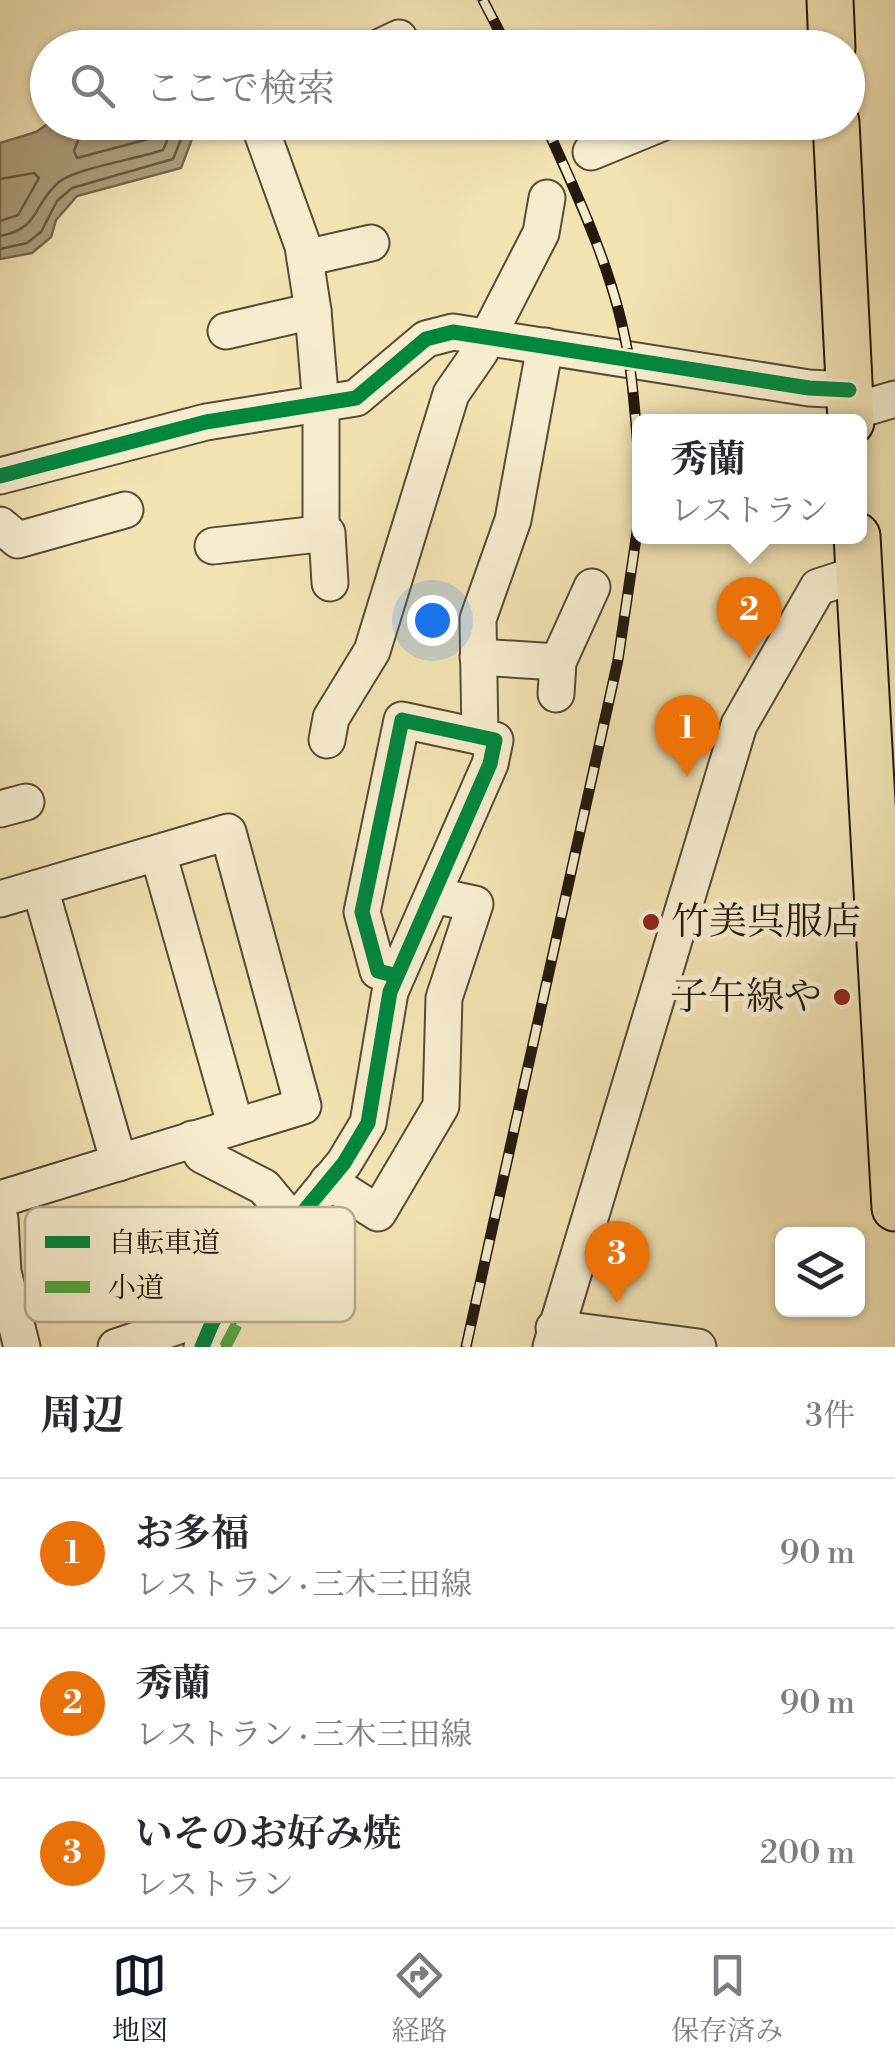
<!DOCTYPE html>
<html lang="ja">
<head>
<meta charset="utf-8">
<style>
	body { margin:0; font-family:"Libre Bodoni","Noto Serif JP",serif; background:#f2f2f3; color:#2b2b33 }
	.controls { position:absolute; right:30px; bottom:30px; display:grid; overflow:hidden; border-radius:15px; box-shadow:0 2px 8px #0004 }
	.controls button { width:90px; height:90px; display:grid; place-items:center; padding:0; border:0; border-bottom:2px solid #e1e1e2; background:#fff; color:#2b2b33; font:50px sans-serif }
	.you { position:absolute; left:432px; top:620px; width:35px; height:35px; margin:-25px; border:8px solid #fff; border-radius:50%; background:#1a73e8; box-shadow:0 0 0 15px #1a73e833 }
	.badge { display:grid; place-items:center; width:65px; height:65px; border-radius:50%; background:#111827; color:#fff; font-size:32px; font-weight:700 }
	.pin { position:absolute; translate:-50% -82px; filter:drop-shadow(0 2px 5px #0008) }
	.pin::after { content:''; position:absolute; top:52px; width:35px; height:30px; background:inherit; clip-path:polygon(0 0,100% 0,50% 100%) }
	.popup { position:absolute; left:632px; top:414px; width:235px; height:130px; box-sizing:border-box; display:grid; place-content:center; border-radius:15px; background:#fff; filter:drop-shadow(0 2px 8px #0005); font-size:32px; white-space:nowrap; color:#7c7c81 }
	.popup b { font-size:38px; color:#2b2b33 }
	.popup::after { content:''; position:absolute; left:50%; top:100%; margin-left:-20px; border:20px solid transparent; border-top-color:#fff }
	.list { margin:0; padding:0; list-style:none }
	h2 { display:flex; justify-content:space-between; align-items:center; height:130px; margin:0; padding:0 40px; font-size:42px }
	h2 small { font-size:32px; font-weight:400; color:#7c7c81 }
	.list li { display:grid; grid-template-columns:65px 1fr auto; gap:30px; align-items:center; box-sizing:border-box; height:150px; padding:0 40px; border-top:2px solid #e1e1e2 }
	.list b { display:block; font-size:38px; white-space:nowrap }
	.list p { margin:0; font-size:32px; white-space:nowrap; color:#7c7c81 }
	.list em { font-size:32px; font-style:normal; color:#7c7c81 }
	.icon { flex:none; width:55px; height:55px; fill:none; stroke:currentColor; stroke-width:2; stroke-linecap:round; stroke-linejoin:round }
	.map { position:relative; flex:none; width:895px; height:1347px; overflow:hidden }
	.search { position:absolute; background:#fff; box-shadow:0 2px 8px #0004; left:30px; right:30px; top:30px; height:110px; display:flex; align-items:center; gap:25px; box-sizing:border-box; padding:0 35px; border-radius:55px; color:#7c7c81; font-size:38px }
	.sheet { height:580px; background:#fff }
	nav { display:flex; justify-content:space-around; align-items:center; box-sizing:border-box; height:140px; border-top:2px solid #e1e1e2; background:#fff; font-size:28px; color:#7c7c81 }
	nav a { display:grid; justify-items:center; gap:5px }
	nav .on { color:#111827 }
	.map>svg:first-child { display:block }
	.water { fill:#ac9e7b; stroke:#76684f; stroke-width:2.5 }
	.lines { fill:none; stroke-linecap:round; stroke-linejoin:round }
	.shore { stroke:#685b44; stroke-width:2.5 }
	.minor-casing { stroke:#584b37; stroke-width:39 }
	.major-casing { stroke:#25180e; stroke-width:49 }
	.minor { stroke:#f7edce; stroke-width:35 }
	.major { stroke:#f2e3b3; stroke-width:45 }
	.rail-casing { stroke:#25180e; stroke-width:11 }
	.rail { stroke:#f7edce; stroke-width:8; stroke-dasharray:22; stroke-linecap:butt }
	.quiet { stroke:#53a941; stroke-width:12; stroke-dasharray:25 12; stroke-linecap:butt }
	.cycleway-casing { stroke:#f7edce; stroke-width:21 }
	.cycleway { stroke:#00873e; stroke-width:15 }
	.poi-dot { fill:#8f2418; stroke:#f7edce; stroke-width:4 }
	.labels { text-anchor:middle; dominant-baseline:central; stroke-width:10; stroke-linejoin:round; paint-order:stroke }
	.poi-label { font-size:38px; fill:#25180e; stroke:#f7edce; text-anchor:start }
	.key { fill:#f7edce; stroke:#b8ad94; stroke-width:2.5 }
	.key-label { font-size:28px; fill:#25180e }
</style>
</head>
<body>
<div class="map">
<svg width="895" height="1347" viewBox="0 0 895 1347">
	<rect width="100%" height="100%" fill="#f2e3b3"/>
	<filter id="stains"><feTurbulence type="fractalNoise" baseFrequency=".002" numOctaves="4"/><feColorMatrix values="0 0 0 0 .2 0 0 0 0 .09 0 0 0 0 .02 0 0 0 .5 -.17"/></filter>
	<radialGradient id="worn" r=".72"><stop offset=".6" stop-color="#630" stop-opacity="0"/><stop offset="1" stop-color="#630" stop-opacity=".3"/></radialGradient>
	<path class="water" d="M49,123V122L198,123L181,168L77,196L56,220L51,237L32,253L0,259V143L36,132Z"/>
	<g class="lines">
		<g class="shore">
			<path d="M85,122L74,151L77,158L152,138L160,122"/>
			<path d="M0,179L34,173L39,178L18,215L0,221"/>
			<path d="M0,236C41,228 31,206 59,182C74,169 140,158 163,150L175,122"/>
			<path d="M0,249L27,243L41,232L57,201L72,188L173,159L188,122"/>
		</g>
		<defs>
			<g id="minor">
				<path d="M378,48L399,38"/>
				<path d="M265,122L260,127L303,246L313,311L321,406V533"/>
				<path d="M591,152L664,122"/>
				<path d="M305,258L371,243"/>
				<path d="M226,331L313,311"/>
				<path d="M851,412L895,399"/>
				<path d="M0,476L206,422L356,398L426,339L453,332L809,388L849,390"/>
				<path d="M0,525L18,540L125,510"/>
				<path d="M213,546L327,533L330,583"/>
				<path d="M478,657L558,662"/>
				<path d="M556,694L558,662L592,587"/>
				<path d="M480,737L478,619L513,520L545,346"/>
				<path d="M327,740L331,718L372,651L451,394L480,352L541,233L547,198"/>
				<path d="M0,809L26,802"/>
				<path d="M158,853L235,1124"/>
				<path d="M40,888L119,1163"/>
				<path d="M0,899L228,832L303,1106L0,1199"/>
				<path d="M192,1139L202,1155L264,1187L293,1222"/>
				<path d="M328,1181L378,1213L441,1106L444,998L475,904L433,895"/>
				<path d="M0,1219L3,1272L22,1347"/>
				<path d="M554,1328L698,1347"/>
				<path d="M116,1347L199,1319L213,1321"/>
				<path d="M202,1347L213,1321L344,1163L368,1123L390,992L397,976L490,764L495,740L402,720L362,912L378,971L397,976"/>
				<path d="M551,1347L739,725L818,587L858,574"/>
			</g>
			<g id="major">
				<path d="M830,0L832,48"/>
				<path d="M836,122L851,422"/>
				<path d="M857,536L895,1208"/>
			</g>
		</defs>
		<use href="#minor" class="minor-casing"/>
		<use href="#major" class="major-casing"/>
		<use href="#minor" class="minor"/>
		<use href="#major" class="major"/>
		<defs>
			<g id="rail">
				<path d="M483,0L508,48"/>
				<path d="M544,122C579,198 616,277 629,360C634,393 636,427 639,460"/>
				<path d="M466,1347L618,660L639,518"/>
			</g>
		</defs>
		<use href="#rail" class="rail-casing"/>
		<use href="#rail" class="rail"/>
		<path class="quiet" d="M225,1347L260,1280L257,1277"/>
		<defs>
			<g id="cycleway">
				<path d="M0,476L206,422L356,398L426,339L453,332L809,388L849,390"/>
				<path d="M202,1347L213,1321L344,1163L368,1123L390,992L397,976L490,764L495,740L402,720L362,912L378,971L397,976"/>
			</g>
		</defs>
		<use href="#cycleway" class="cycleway-casing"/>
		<use href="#cycleway" class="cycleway"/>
	</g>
	<g class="poi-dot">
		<circle cx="651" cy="922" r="10"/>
		<circle cx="842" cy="997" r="10"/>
	</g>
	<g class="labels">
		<g class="poi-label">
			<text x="671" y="922">竹美呉服店</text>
			<text x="822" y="997" text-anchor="end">子午線や</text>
		</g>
	</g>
	<rect x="25" y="1207" width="330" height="115" rx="15" class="key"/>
	<rect x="45" y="1236" width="45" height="12" fill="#00873e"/>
	<rect x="45" y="1281" width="45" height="12" fill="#53a941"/>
	<g class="key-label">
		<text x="108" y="1252">自転車道</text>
		<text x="108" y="1297">小道</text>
	</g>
	<rect width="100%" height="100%" filter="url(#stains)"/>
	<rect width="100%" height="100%" fill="url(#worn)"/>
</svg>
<div class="controls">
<button><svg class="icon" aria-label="layers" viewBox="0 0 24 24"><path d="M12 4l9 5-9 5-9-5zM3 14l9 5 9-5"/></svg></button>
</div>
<div class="you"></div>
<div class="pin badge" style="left:687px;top:777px;background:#e8710a">1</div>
<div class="pin badge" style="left:749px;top:659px;background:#e8710a">2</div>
<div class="popup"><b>秀蘭</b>レストラン</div>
<div class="pin badge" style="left:617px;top:1303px;background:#e8710a">3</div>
<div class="search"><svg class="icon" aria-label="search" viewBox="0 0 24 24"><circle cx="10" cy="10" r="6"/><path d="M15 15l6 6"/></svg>ここで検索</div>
</div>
<section class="sheet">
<h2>周辺<small>3件</small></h2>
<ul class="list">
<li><span class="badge" style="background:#e8710a">1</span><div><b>お多福</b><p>レストラン · 三木三田線</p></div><em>90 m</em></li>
<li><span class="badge" style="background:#e8710a">2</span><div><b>秀蘭</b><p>レストラン · 三木三田線</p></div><em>90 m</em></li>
<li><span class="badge" style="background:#e8710a">3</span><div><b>いそのお好み焼</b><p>レストラン</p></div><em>200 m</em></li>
</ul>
</section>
<nav>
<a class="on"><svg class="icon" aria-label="map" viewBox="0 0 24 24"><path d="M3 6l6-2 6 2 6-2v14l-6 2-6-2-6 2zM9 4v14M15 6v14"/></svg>地図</a>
<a><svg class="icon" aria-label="directions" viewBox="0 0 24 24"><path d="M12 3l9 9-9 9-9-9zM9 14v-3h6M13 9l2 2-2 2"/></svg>経路</a>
<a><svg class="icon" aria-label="saved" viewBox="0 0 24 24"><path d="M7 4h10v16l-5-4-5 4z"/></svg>保存済み</a>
</nav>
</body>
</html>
